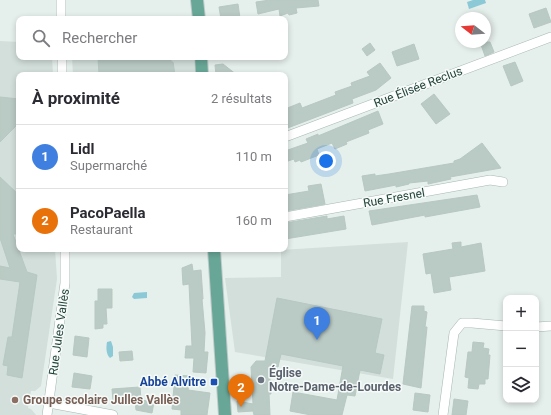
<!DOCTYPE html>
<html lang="fr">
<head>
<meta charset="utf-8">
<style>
	body { margin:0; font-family:Roboto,sans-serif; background:#f2f2f3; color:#2b2b33 }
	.controls { position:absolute; right:12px; bottom:12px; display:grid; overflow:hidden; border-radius:8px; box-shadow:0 2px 6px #0003 }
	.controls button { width:36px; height:36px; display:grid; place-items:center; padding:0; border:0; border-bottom:1px solid #e1e1e2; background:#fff; color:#2b2b33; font:20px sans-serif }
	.compass { position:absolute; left:455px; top:12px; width:36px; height:36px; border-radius:50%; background:#fff; box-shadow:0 2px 6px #0003; rotate:287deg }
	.you { position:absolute; left:326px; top:161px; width:14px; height:14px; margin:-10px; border:3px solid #fff; border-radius:50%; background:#1a73e8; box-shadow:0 0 0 6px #1a73e833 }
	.badge { display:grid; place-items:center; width:26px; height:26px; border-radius:50%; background:#d93025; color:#fff; font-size:13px; font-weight:700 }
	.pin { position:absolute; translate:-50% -33px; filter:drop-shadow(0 1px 2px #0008) }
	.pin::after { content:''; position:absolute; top:21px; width:14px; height:12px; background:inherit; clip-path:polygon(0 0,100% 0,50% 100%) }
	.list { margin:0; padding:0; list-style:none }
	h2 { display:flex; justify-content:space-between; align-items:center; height:52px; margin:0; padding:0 16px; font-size:17px }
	h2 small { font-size:13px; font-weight:400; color:#7c7c81 }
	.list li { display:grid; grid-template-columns:26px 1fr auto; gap:12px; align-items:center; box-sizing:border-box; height:64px; padding:0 16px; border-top:1px solid #e1e1e2 }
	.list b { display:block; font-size:15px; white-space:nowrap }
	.list p { margin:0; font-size:13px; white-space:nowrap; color:#7c7c81 }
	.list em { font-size:13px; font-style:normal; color:#7c7c81 }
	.icon { flex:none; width:22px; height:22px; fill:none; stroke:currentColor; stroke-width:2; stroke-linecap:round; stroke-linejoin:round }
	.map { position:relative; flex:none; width:551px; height:415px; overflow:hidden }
	.search { position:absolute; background:#fff; box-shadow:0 2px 6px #0003; left:16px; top:16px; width:272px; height:44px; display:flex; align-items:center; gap:10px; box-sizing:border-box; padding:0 14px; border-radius:8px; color:#7c7c81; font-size:15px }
	.panel { position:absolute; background:#fff; box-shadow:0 2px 6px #0003; left:16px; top:72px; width:272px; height:180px; border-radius:8px }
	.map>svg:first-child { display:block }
	.built { fill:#d3dfda }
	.water { fill:#8bc9d6 }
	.building { fill:#bacac4; stroke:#b7c9c2 }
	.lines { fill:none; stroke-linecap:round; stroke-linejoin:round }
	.minor-casing { stroke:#a7b8b2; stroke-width:10 }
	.primary-casing { stroke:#c1cac8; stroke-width:14 }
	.minor { stroke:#fff; stroke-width:9 }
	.primary { stroke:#68a797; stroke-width:12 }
	.worship-dot { fill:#6b7280; stroke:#f6fbf9; stroke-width:1.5 }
	.transit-dot { fill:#1a4fb4; stroke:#f6fbf9; stroke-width:1.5 }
	.education-dot { fill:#8d6e63; stroke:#f6fbf9; stroke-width:1.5 }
	.labels { text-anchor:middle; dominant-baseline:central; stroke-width:3; stroke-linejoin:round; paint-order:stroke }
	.street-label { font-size:12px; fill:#23423a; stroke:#f6fbf9 }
	.worship-label { font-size:12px; font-weight:bold; fill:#5b616d; stroke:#f6fbf9; text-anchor:start }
	.transit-label { font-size:12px; font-weight:bold; fill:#164399; stroke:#f6fbf9; text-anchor:end }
	.education-label { font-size:12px; font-weight:bold; fill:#785e54; stroke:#f6fbf9; text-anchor:start }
</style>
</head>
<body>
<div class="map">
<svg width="551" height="415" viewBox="0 0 551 415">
	<rect width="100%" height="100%" fill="#e5efeb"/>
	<g class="built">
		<path d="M0,41L19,42V57H52L53,75H19V249H55L57,279L41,386L35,391H31L28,408L31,409L36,415H0Z"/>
		<path d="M72,57H194L195,75H73Z"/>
		<path d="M408,242L393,379L235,352L225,278L281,277V250Z"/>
	</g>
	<g class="water">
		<path d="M473,0H485L486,3L469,9L467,2Z"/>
		<path d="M147,292V298L134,299L132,297L134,293Z"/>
		<path d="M111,341L113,347V356L110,358C106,354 106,348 107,342Z"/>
	</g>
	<g class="building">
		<path d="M270,0H318L319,6L296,8L297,13L289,15L288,13L280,16L279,9L258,14L256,2Z"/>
		<path d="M238,4L240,18L221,19L219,7Z"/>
		<path d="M546,8L551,22L534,28L529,14Z"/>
		<path d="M480,42H490L494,52L485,56Z"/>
		<path d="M370,43L375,50L367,56L362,49Z"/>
		<path d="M414,44L419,59L397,66L392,52Z"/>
		<path d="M98,57H171V62H173L175,75H99Z"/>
		<path d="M515,62L523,81L511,86L503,66Z"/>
		<path d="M380,63L391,78L376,90L352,99L353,103L285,129V109L300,103L302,108L336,95L335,92L352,86L351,83L370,76L367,72Z"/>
		<path d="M223,64L237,75H216L215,65Z"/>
		<path d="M434,94L450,114L436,124L421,104Z"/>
		<path d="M0,97L19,99V123L0,142Z"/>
		<path d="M378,111L383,124L368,130L369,133L346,142L347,144L335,149L332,143L317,149L319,155L301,162L300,160L295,162L294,159L285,162V151L308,143L306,139L318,134V136Z"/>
		<path d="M482,143L501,168L450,177L451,179L428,184V181L409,183V184L396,187V185L365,191L362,176L375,174V176L389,174L454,163V161L460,159Z"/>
		<path d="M0,177L19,195V234H13L27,272L37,275L22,378L7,375L8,366L3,365L8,337H12L20,282L0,279V266L10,268L0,238Z"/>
		<path d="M321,184L325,204L285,211V195L309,191L308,186Z"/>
		<path d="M477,195L480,207L425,217V215L372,225L369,211Z"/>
		<path d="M327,216V219L344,216L346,229L285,239V223Z"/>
		<path d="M461,242V247L481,243L485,271L449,277L451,290L434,293L431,273L426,274L423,254L453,249L452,243Z"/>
		<path d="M192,264L193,271L201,270L203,299H202L205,333L204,352H208L206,373L193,372L194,358H185L186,346H192L189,284L183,285L182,268Z"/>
		<path d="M98,289H112V308H106L107,324H103V328L95,329V301H98Z"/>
		<path d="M277,298L382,319L375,353L384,355L380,374L360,370L355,396L347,395L342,415H311L290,411L293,392L337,400L343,366L281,354L278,367L269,365L271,394H269L270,415H254L253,411L238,412L237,401L253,404L251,367L256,361H265Z"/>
		<path d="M412,306H424V311L427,312L425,327H427L421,388L403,384Z"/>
		<path d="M75,336L89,338L87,357L73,355Z"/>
		<path d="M473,342L484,343L483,348L489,349L488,355H490L488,379H485V384H479L478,389L468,388L469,378L465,377L468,352H472Z"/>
		<path d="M132,351L133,360L120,361L119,352Z"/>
		<path d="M74,373L92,376L90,389L72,387Z"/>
		<path d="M175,375L190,376L188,390L210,393L207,415H181V410L172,409Z"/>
		<path d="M140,387L141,400L154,402L152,413L136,410L135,400L113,401L112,389Z"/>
		<path d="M415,393L430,395L428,412L413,410Z"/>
		<path d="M454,399L468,401L466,415H452Z"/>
	</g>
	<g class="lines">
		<defs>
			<g id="minor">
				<path d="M61,0V19"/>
				<path d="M62,57V75"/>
				<path d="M285,137L551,37"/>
				<path d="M285,217L490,180L503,182"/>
				<path d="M536,327L551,326"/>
				<path d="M49,403L113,415"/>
				<path d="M47,415L65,283V249"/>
				<path d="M443,415L454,333L462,323H472L506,326"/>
			</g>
			<g id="primary">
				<path d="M197,0L199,19"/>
				<path d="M201,57L202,75"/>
				<path d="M214,249L225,415"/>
			</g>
		</defs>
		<use href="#minor" class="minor-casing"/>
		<use href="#primary" class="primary-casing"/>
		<use href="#minor" class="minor"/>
		<use href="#primary" class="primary"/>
	</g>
	<circle class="worship-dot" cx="261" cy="380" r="4"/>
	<rect class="transit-dot" x="210" y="378" width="8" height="8" rx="2"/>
	<circle class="education-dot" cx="15" cy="400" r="4"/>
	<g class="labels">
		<g class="street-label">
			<text transform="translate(418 87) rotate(-21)">Rue Élisée Reclus</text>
			<text transform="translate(394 198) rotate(-10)">Rue Fresnel</text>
			<text transform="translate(59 332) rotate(-82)">Rue Jules Vallès</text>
		</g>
		<g class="worship-label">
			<text x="269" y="373">Église<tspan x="269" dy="14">Notre-Dame-de-Lourdes</tspan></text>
		</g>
		<g class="transit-label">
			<text x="206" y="382">Abbé Alvitre</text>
		</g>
		<g class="education-label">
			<text x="23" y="400">Groupe scolaire Julles Vallès</text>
		</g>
	</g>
</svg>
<div class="controls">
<button>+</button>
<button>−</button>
<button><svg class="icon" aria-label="layers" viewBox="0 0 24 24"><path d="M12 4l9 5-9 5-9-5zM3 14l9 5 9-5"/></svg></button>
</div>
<svg class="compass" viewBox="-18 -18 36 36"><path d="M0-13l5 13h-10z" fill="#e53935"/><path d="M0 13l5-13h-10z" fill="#7c7c81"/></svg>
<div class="you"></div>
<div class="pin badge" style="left:317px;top:340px;background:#3f7fe0">1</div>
<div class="pin badge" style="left:241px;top:407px;background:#e8710a">2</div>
<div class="search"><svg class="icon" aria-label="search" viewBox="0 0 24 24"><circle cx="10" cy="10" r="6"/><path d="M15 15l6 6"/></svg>Rechercher</div>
<section class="panel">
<h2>À proximité<small>2 résultats</small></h2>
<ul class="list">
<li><span class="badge" style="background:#3f7fe0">1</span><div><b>Lidl</b><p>Supermarché</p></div><em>110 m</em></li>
<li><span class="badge" style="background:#e8710a">2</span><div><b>PacoPaella</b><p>Restaurant</p></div><em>160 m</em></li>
</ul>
</section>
</div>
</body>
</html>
